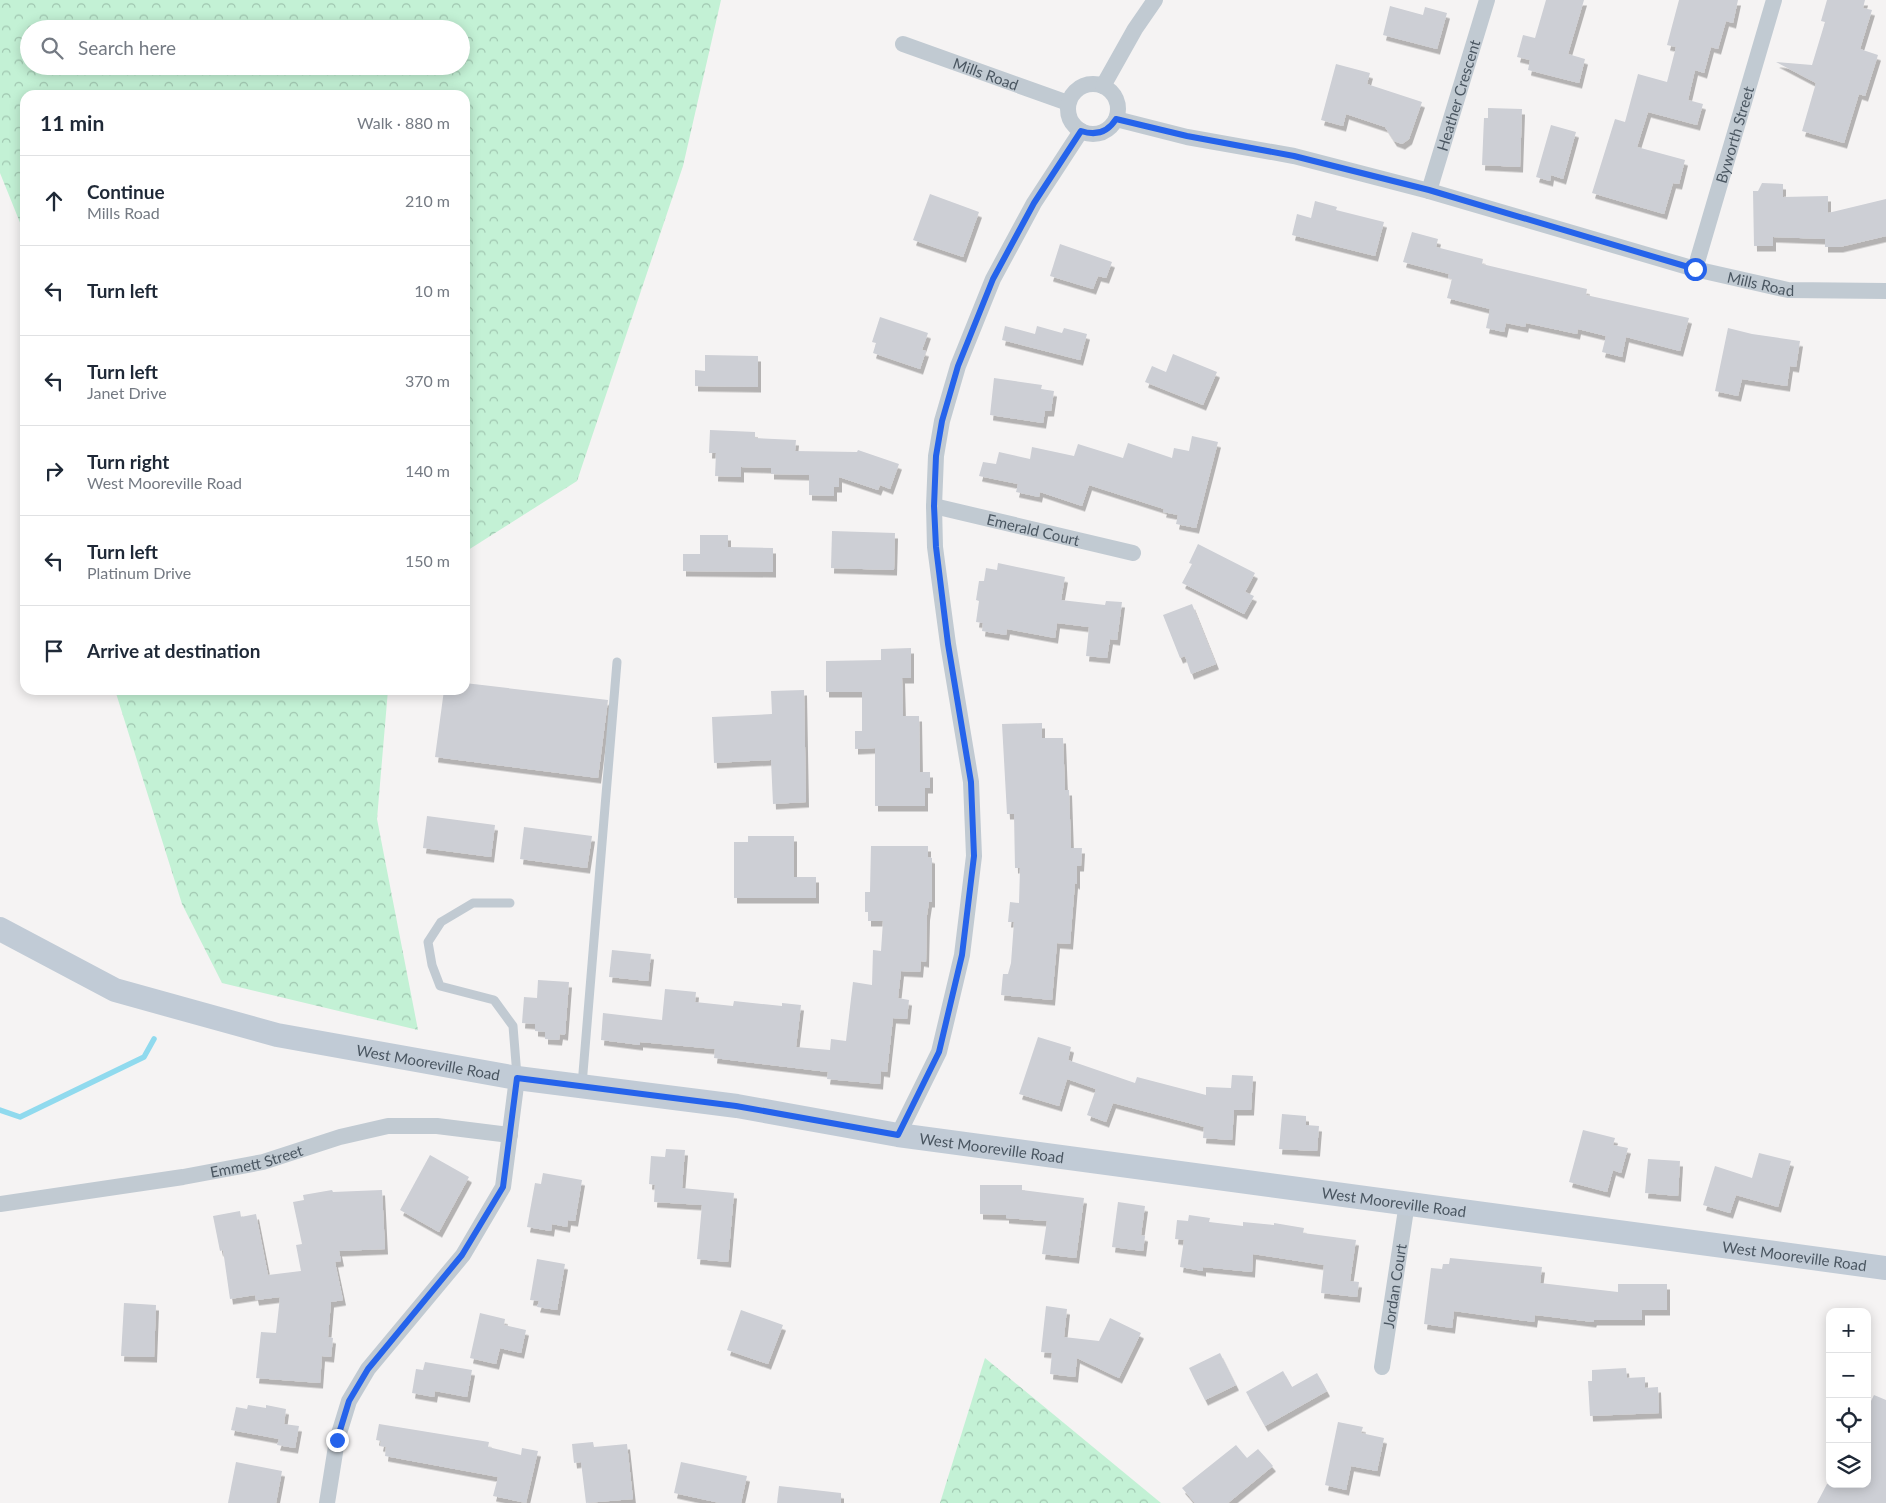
<!DOCTYPE html>
<html lang="en">
<head>
<meta charset="utf-8">
<style>
	body { margin:0; font-family:Lato,sans-serif; background:#f2f2f3; color:#1f2937 }
	.controls { position:absolute; right:15px; bottom:15px; display:grid; overflow:hidden; border-radius:10px; box-shadow:0 2px 12px #0003 }
	.controls button { width:45px; height:45px; display:grid; place-items:center; padding:0; border:0; border-bottom:1px solid #e0e1e3; background:#fff; color:#1f2937; font:25px sans-serif }
	.stop { position:absolute; width:15px; height:15px; margin:-11px; border:4px solid #2563eb; border-radius:50%; background:#fff }
	.stop.end { background:#2563eb; border-color:#fff; box-shadow:0 1px 5px #0008 }
	.list { margin:0; padding:0; list-style:none }
	h2 { display:flex; justify-content:space-between; align-items:center; height:65px; margin:0; padding:0 20px; font-size:21px }
	h2 small { font-size:16px; font-weight:400; color:#747a83 }
	.list li { display:grid; grid-template-columns:32px 1fr auto; gap:15px; align-items:center; box-sizing:border-box; height:90px; padding:0 20px; border-top:1px solid #e0e1e3 }
	.list b { display:block; font-size:19px; white-space:nowrap }
	.list p { margin:0; font-size:16px; white-space:nowrap; color:#747a83 }
	.list em { font-size:16px; font-style:normal; color:#747a83 }
	.icon { flex:none; width:28px; height:28px; fill:none; stroke:currentColor; stroke-width:2; stroke-linecap:round; stroke-linejoin:round }
	.map { position:relative; flex:none; width:1886px; height:1503px; overflow:hidden }
	.search { position:absolute; background:#fff; box-shadow:0 2px 12px #0003; left:20px; top:20px; width:450px; height:55px; display:flex; align-items:center; gap:12px; box-sizing:border-box; padding:0 18px; border-radius:28px; color:#747a83; font-size:19px }
	.panel { position:absolute; background:#fff; box-shadow:0 2px 12px #0003; left:20px; top:90px; width:450px; height:605px; border-radius:15px }
	.map>svg:first-child { display:block }
	.forest { fill:url(#forest-crowns); fill-rule:evenodd }
	.lines { fill:none; stroke-linecap:round; stroke-linejoin:round }
	.stream { stroke:#90daee; stroke-width:5.5 }
	.building { fill:#cdcfd5; filter:url(#shadow) }
	.lane { stroke:#c1cad2; stroke-width:9 }
	.street { stroke:#c1cad2; stroke-width:16 }
	.secondary { stroke:#c1cbd6; stroke-width:24 }
	.route { stroke:#2563eb; stroke-width:6 }
	.labels { text-anchor:middle; dominant-baseline:central; stroke-width:4; stroke-linejoin:round; paint-order:stroke }
	.street-label { font-size:15px; fill:#4a5661; stroke:#fff }
</style>
</head>
<body>
<div class="map">
<svg width="1886" height="1503" viewBox="0 0 1886 1503">
	<defs>
		<pattern id="forest-crowns" width="20" height="18" patternUnits="userSpaceOnUse" patternTransform="scale(1.25)"><rect width="20" height="18" fill="#c3f1d5"/><path d="M2 6a3 3 0 1 1 6 0M12 15a3 3 0 1 1 6 0" fill="none" stroke="#a0c6b0"/></pattern>
		<filter id="shadow"><feDropShadow dx="3" dy="5.5" stdDeviation="0" flood-color="#0004"/></filter>
	</defs>
	<rect width="100%" height="100%" fill="#f5f3f3"/>
	<g class="forest">
		<path d="M0,0H721L683,166L577,481L465,552V95H25V235L0,173ZM29,29H461V66H29Z"/>
		<path d="M115,690H388L377,819L418,1030L222,983L182,904Z"/>
		<path d="M985,1358L1161,1503H940Z"/>
	</g>
	<g class="lines">
		<path class="stream" d="M0,1110L20,1117L144,1057L154,1039"/>
	</g>
	<g class="building">
		<path d="M1546,0H1584L1568,54L1585,59L1579,83L1528,70L1530,60L1517,57L1523,35L1535,38Z"/>
		<path d="M1679,0H1738L1733,23L1726,21L1718,49L1711,47L1704,73L1695,70L1688,100L1703,104L1697,125L1648,112L1637,147L1685,160L1679,184L1673,183L1664,214L1592,193L1615,119L1625,122L1638,74L1667,82L1676,47L1667,45Z"/>
		<path d="M1827,0H1865L1863,8L1872,10L1860,49L1878,55L1865,96L1859,94L1844,143L1802,131L1816,83L1776,62L1812,65L1825,22L1821,21Z"/>
		<path d="M1390,6L1423,15L1425,7L1447,13L1437,49L1383,35Z"/>
		<path d="M1336,64L1370,73L1367,84L1422,102L1409,139L1402,144L1394,141L1385,127L1346,114L1343,126L1321,120Z"/>
		<path d="M1488,108L1522,109L1520,167L1482,165L1484,118H1488Z"/>
		<path d="M1551,125L1576,132L1563,179L1551,175L1550,181L1536,177Z"/>
		<path d="M1762,183L1783,184V197L1828,196V213L1886,199V236L1840,247H1825V239L1773,237V246H1754L1753,191H1758Z"/>
		<path d="M930,194L979,212L963,257L913,240Z"/>
		<path d="M1315,201L1337,207L1336,210L1384,222L1375,256L1292,235L1297,214L1311,218Z"/>
		<path d="M1412,232L1438,239L1436,247L1483,259L1482,264L1587,289L1586,295L1689,318L1680,351L1626,337L1622,357L1602,352L1606,336L1578,329L1577,334L1526,323L1525,327L1506,323L1504,332L1486,328L1490,309L1447,298L1452,279L1448,278L1449,274L1403,262Z"/>
		<path d="M1060,244L1112,262L1106,278L1098,276L1093,289L1050,276Z"/>
		<path d="M880,317L928,333L922,350L926,351L920,369L873,353L876,343L872,342Z"/>
		<path d="M1005,326L1035,334L1037,326L1062,333L1064,328L1087,334L1080,360L1002,340Z"/>
		<path d="M1728,328L1752,334L1800,341L1796,367L1790,366L1787,386L1742,379L1738,396L1715,391Z"/>
		<path d="M1173,354L1217,372L1203,405L1145,382L1152,366L1166,372Z"/>
		<path d="M705,355L758,356V387L695,386V370L705,371Z"/>
		<path d="M994,378L1042,385L1041,389L1054,391L1051,411H1045L1043,423L990,415Z"/>
		<path d="M710,430L755,432V438L796,440L795,451L857,452L858,450L899,464L890,489L880,485L878,490L839,477V487H834V496L809,495V475L771,474V468L741,467V477L715,476L716,453H709Z"/>
		<path d="M1192,436L1218,442L1196,528L1176,524L1178,515L1163,512L1164,509L1089,485L1082,506L1040,492L1039,497L1016,492L1018,484L979,476L983,462L996,464L999,452L1030,459L1032,447L1074,456L1078,444L1123,458L1128,443L1172,458L1174,448L1189,451Z"/>
		<path d="M832,531L895,533L894,570L831,568Z"/>
		<path d="M700,535H728V547L773,548V572L683,571V554H700Z"/>
		<path d="M1198,544L1255,573L1245,592L1254,596L1244,614L1182,583L1192,564L1189,563Z"/>
		<path d="M998,563L1065,577L1061,600L1105,605L1106,601L1122,602L1117,640L1110,639L1107,658L1086,656L1089,627L1057,623L1055,638L1007,629L1006,635L982,631L983,623L976,622L979,601L976,600L979,581H984L986,568L997,570Z"/>
		<path d="M1192,604L1216,664L1191,674L1185,656L1180,658L1163,615Z"/>
		<path d="M911,648V678H902L903,716H919L920,772H930V788H925V806H875V748L855,749V731H862V692H826V661L881,660V649Z"/>
		<path d="M465,683L608,700L598,778L435,757L444,690H465Z"/>
		<path d="M804,690L806,802L773,804L771,760L714,763L712,717L772,714L771,691Z"/>
		<path d="M1042,723V738H1063L1065,790H1069L1071,848H1082L1081,866H1077V884L1075,883L1070,944L1057,943L1052,1000L1001,995L1003,974H1008L1011,963L1014,922H1008L1010,902L1019,903L1020,868H1015L1014,814H1007L1002,724Z"/>
		<path d="M427,816L495,825L491,857L423,848Z"/>
		<path d="M524,827L592,836L587,868L520,859Z"/>
		<path d="M748,836H794V877H816V898H734V842H748Z"/>
		<path d="M871,846H928V857L932,858V902H929L927,915L926,962L921,961L920,972L901,971L898,998L909,1000L907,1019L893,1018L887,1072L881,1071L880,1084L827,1079L828,1072L714,1058L715,1049L640,1042V1045L601,1040L603,1013L662,1020L665,989L696,992L695,1002L733,1006L734,1001L782,1006V1003L801,1005L796,1047L830,1050L831,1039L846,1041L853,982L872,985L873,950L881,951L883,921H868V912H865V892H870Z"/>
		<path d="M612,950L651,954L648,981L609,977Z"/>
		<path d="M538,980L569,982L565,1035L560,1034L559,1040L545,1039V1032L535,1031V1024L522,1023L524,997L537,998Z"/>
		<path d="M1038,1037L1071,1047L1068,1060L1135,1083L1137,1077L1206,1095V1087L1231,1088L1232,1075L1253,1076L1251,1110H1234L1232,1140L1203,1138L1204,1127L1113,1103L1106,1122L1087,1115L1096,1089L1067,1079L1059,1106L1019,1094Z"/>
		<path d="M1282,1114L1306,1116V1125L1319,1126L1317,1151L1279,1149Z"/>
		<path d="M1583,1130L1615,1138L1613,1145L1628,1148L1621,1173L1613,1170L1607,1192L1569,1182Z"/>
		<path d="M666,1149L685,1150L682,1188L734,1193L728,1262L697,1259L702,1205L654,1202L655,1185L649,1184L651,1156L665,1157Z"/>
		<path d="M1759,1153L1791,1161L1778,1207L1736,1195L1730,1213L1703,1205L1715,1166L1752,1178Z"/>
		<path d="M430,1155L469,1177L439,1232L400,1210Z"/>
		<path d="M1648,1159L1680,1161L1678,1196L1645,1193Z"/>
		<path d="M543,1173L582,1180L575,1221L568,1220L567,1227L552,1224L551,1231L527,1227L535,1183L541,1184Z"/>
		<path d="M980,1185H1022V1190L1084,1198L1076,1258L1042,1254L1047,1221L1006,1218V1215L980,1214Z"/>
		<path d="M332,1190L333,1192L382,1190L385,1249L339,1251L341,1261L335,1262L343,1300L331,1302L328,1337L333,1338L331,1357L322,1356L320,1383L256,1378L261,1332L276,1333L280,1297L256,1300L255,1295L230,1299L223,1250L220,1251L213,1216L240,1211L241,1217L256,1214L268,1275L301,1271L296,1245L302,1244L293,1202L304,1200L303,1195Z"/>
		<path d="M1118,1202L1145,1206L1141,1235L1145,1236L1143,1251L1112,1247Z"/>
		<path d="M1189,1215L1210,1218L1209,1222L1243,1226V1222L1274,1225V1223L1304,1228L1303,1233L1356,1240L1350,1281L1359,1282L1357,1297L1321,1293L1324,1265L1253,1254L1252,1272L1203,1267V1271L1180,1267L1184,1240L1175,1239L1177,1220L1188,1221Z"/>
		<path d="M1450,1258L1542,1267L1540,1283L1618,1292V1284H1667V1310H1642V1320H1594L1593,1322L1535,1315L1534,1322L1454,1311L1452,1328L1424,1324L1431,1268L1442,1269L1443,1264H1449Z"/>
		<path d="M537,1259L565,1264L557,1310L537,1307L539,1301L530,1300Z"/>
		<path d="M124,1303L156,1305L154,1357L121,1356Z"/>
		<path d="M1046,1306L1067,1309L1064,1337L1099,1341L1110,1318L1141,1333L1119,1378L1077,1358L1075,1377L1050,1374L1052,1353L1041,1352Z"/>
		<path d="M741,1310L783,1325L768,1364L727,1350Z"/>
		<path d="M480,1313L505,1319L504,1325L526,1330L521,1353L500,1348L496,1364L470,1358Z"/>
		<path d="M1220,1353L1236,1385L1205,1400L1189,1368Z"/>
		<path d="M425,1362L472,1370L467,1397L435,1391L434,1397L412,1393L416,1369L423,1370Z"/>
		<path d="M1626,1368L1627,1378L1645,1377V1388L1658,1387L1659,1413L1590,1416L1588,1381H1592V1370Z"/>
		<path d="M1283,1371L1292,1387L1317,1373L1327,1391L1265,1426L1246,1392Z"/>
		<path d="M1874,1395L1886,1400V1503H1817L1827,1484H1867V1409Z"/>
		<path d="M248,1405L266,1408V1405L286,1409L284,1424L299,1426L295,1448L277,1445L279,1439L231,1430L236,1407L247,1409Z"/>
		<path d="M1338,1422L1363,1427L1361,1433L1384,1438L1377,1471L1351,1466L1346,1490L1325,1485Z"/>
		<path d="M379,1424L489,1442L488,1447L521,1455L522,1448L538,1451L526,1503L493,1496L498,1477L385,1456L386,1447L380,1446L381,1441L376,1440Z"/>
		<path d="M593,1442L594,1447L627,1444L633,1499L586,1503L581,1462L574,1463L572,1444Z"/>
		<path d="M1236,1445L1247,1458L1258,1449L1273,1466L1228,1503H1195L1182,1488Z"/>
		<path d="M236,1462L282,1471L276,1503H228Z"/>
		<path d="M681,1462L747,1476L741,1503H720L674,1493Z"/>
		<path d="M779,1486L841,1493V1503H777Z"/>
	</g>
	<g class="lines">
		<g class="lane">
			<path d="M510,903H473L441,922L428,942L432,965L440,986L494,1000L513,1026L517,1076"/>
			<path d="M582,1085L617,662"/>
		</g>
		<g class="street">
			<path id="s1" d="M903,44L1068,103"/>
			<circle cx="1093" cy="109" r="25"/>
			<path d="M1103,86L1135,29L1155,0"/>
			<path id="s2" d="M1116,119L1187,137L1294,156L1429,191L1695,269L1788,290L1886,291"/>
			<path id="s3" d="M1429,191L1487,0"/>
			<path id="s4" d="M1695,269L1774,0"/>
			<path id="s5" d="M934,506L1133,553"/>
			<path d="M898,1135L939,1052L962,955L974,856L971,782L948,644L935,547L934,506L936,456L942,421L958,366L993,279L1034,203L1081,131"/>
			<path id="s6" d="M0,1204L183,1177L263,1162L340,1137L388,1126H437L510,1135"/>
			<path id="s7" d="M1382,1367L1407,1203"/>
			<path d="M327,1503L337,1440L349,1401L368,1369L463,1255L503,1187L517,1078"/>
		</g>
		<path class="secondary" id="s8" d="M0,929L115,990L277,1035L517,1078L737,1106L898,1135L1886,1268"/>
	</g>
	<g class="lines">
		<path class="route" d="M337,1440L349,1401L368,1369L462,1255L503,1187L517,1078L736,1106L898,1135L939,1052L962,955L974,856L971,782L948,644L936,547L934,506L936,456L942,421L958,366L993,279L1034,203L1081,131C1096,136 1108,132 1116,119L1187,136L1294,156L1429,190L1695,269"/>
	</g>
	<g class="labels">
		<g class="street-label">
			<text stroke="none"><textPath href="#s1" startOffset="88">Mills Road</textPath></text>
			<text stroke="none"><textPath href="#s3" startOffset="100">Heather Crescent</textPath></text>
			<text stroke="none"><textPath href="#s4" startOffset="140">Byworth Street</textPath></text>
			<text stroke="none"><textPath href="#s2" startOffset="666">Mills Road</textPath></text>
			<text stroke="none"><textPath href="#s5" startOffset="102">Emerald Court</textPath></text>
			<text stroke="none"><textPath href="#s8" startOffset="452">West Mooreville Road</textPath></text>
			<text stroke="none"><textPath href="#s8" startOffset="1022">West Mooreville Road</textPath></text>
			<text stroke="none"><textPath href="#s6" startOffset="260">Emmett Street</textPath></text>
			<text stroke="none"><textPath href="#s8" startOffset="1428">West Mooreville Road</textPath></text>
			<text stroke="none"><textPath href="#s8" startOffset="1832">West Mooreville Road</textPath></text>
			<text stroke="none"><textPath href="#s7" startOffset="82">Jordan Court</textPath></text>
		</g>
	</g>
</svg>
<div class="controls">
<button>+</button>
<button>−</button>
<button><svg class="icon" aria-label="locate" viewBox="0 0 24 24"><circle cx="12" cy="12" r="6"/><path d="M12 2v4M12 18v4M2 12h4M18 12h4"/></svg></button>
<button><svg class="icon" aria-label="layers" viewBox="0 0 24 24"><path d="M12 4l9 5-9 5-9-5zM3 14l9 5 9-5"/></svg></button>
</div>
<div class="stop" style="left:1695px;top:269px"></div>
<div class="stop end" style="left:337px;top:1440px"></div>
<div class="search"><svg class="icon" aria-label="search" viewBox="0 0 24 24"><circle cx="10" cy="10" r="6"/><path d="M15 15l6 6"/></svg>Search here</div>
<section class="panel">
<h2>11 min<small>Walk · 880 m</small></h2>
<ul class="list">
<li><svg class="icon" aria-label="ahead" viewBox="0 0 24 24"><path d="M12 20V5M6 11l6-6 6 6"/></svg><div><b>Continue</b><p>Mills Road</p></div><em>210 m</em></li>
<li><svg class="icon" aria-label="left" viewBox="0 0 24 24"><path d="M17 20v-9H6M10 6l-5 5 5 5"/></svg><div><b>Turn left</b></div><em>10 m</em></li>
<li><svg class="icon" aria-label="left" viewBox="0 0 24 24"><path d="M17 20v-9H6M10 6l-5 5 5 5"/></svg><div><b>Turn left</b><p>Janet Drive</p></div><em>370 m</em></li>
<li><svg class="icon" aria-label="right" viewBox="0 0 24 24"><path d="M7 20v-9h11M14 6l5 5-5 5"/></svg><div><b>Turn right</b><p>West Mooreville Road</p></div><em>140 m</em></li>
<li><svg class="icon" aria-label="left" viewBox="0 0 24 24"><path d="M17 20v-9H6M10 6l-5 5 5 5"/></svg><div><b>Turn left</b><p>Platinum Drive</p></div><em>150 m</em></li>
<li><svg class="icon" aria-label="arrive" viewBox="0 0 24 24"><path d="M6 21V4h12l-3 4 3 4H6"/></svg><div><b>Arrive at destination</b></div></li>
</ul>
</section>
</div>
</body>
</html>
